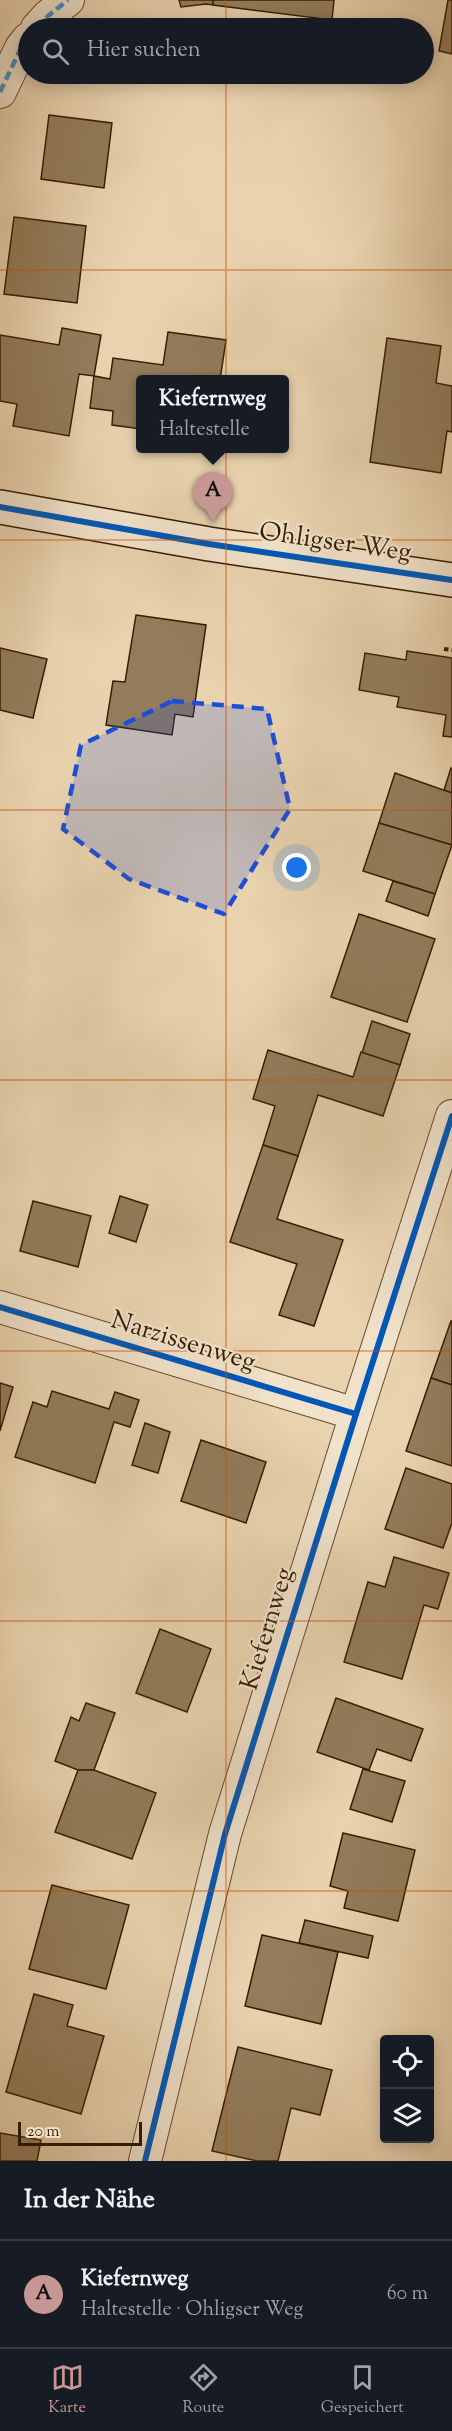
<!DOCTYPE html>
<html lang="de">
<head>
<meta charset="utf-8">
<style>
	body { margin:0; font-family:"Sorts Mill Goudy",serif; background:#242831; color:#f1f3f6 }
	.controls { position:absolute; right:18px; bottom:18px; display:grid; overflow:hidden; border-radius:6px; box-shadow:0 3px 15px #0003 }
	.controls button { width:54px; height:54px; display:grid; place-items:center; padding:0; border:0; border-bottom:2px solid #363941; background:#171b24; color:#f1f3f6; font:30px sans-serif }
	.scale { position:absolute; left:18px; bottom:15px; width:124px; box-sizing:border-box; padding-left:6px; border:3px solid #361d00; border-top:0; font-size:16px; line-height:21px; white-space:nowrap; color:#361d00; -webkit-text-stroke:4px #f1e2cb; paint-order:stroke }
	.you { position:absolute; left:297px; top:868px; width:21px; height:21px; margin:-15px; border:4px solid #fff; border-radius:50%; background:#1a73e8; box-shadow:0 0 0 9px #1a73e833 }
	.badge { display:grid; place-items:center; width:39px; height:39px; border-radius:50%; background:#c59692; color:#111; font-size:20px; font-weight:700 }
	.pin { position:absolute; translate:-50% -50px; filter:drop-shadow(0 2px 3px #0008) }
	.pin::after { content:''; position:absolute; top:32px; width:21px; height:18px; background:inherit; clip-path:polygon(0 0,100% 0,50% 100%) }
	.popup { position:absolute; left:136px; top:375px; width:153px; height:78px; box-sizing:border-box; display:grid; place-content:center; border-radius:6px; background:#171b24; filter:drop-shadow(0 2px 4px #0005); font-size:20px; white-space:nowrap; color:#9ea1a6 }
	.popup b { font-size:22px; color:#f1f3f6 }
	.popup::after { content:''; position:absolute; left:50%; top:100%; margin-left:-12px; border:12px solid transparent; border-top-color:#171b24 }
	.list { margin:0; padding:0; list-style:none }
	h2 { display:flex; justify-content:space-between; align-items:center; height:78px; margin:0; padding:0 24px; font-size:26px }
	h2 small { font-size:20px; font-weight:400; color:#9ea1a6 }
	.list li { display:grid; grid-template-columns:39px 1fr auto; gap:18px; align-items:center; box-sizing:border-box; height:108px; padding:0 24px; border-top:2px solid #363941 }
	.list b { display:block; font-size:22px; white-space:nowrap }
	.list p { margin:0; font-size:20px; white-space:nowrap; color:#9ea1a6 }
	.list em { font-size:20px; font-style:normal; color:#9ea1a6 }
	.icon { flex:none; width:33px; height:33px; fill:none; stroke:currentColor; stroke-width:2; stroke-linecap:round; stroke-linejoin:round }
	.map { position:relative; flex:none; width:452px; height:2161px; overflow:hidden }
	.search { position:absolute; background:#171b24; box-shadow:0 3px 15px #0003; left:18px; right:18px; top:18px; height:66px; display:flex; align-items:center; gap:15px; box-sizing:border-box; padding:0 21px; border-radius:33px; color:#9ea1a6; font-size:22px }
	.sheet { height:186px; background:#171b24 }
	nav { display:flex; justify-content:space-around; align-items:center; box-sizing:border-box; height:84px; border-top:2px solid #363941; background:#171b24; font-size:16px; color:#9ea1a6 }
	nav a { display:grid; justify-items:center; gap:3px }
	nav .on { color:#c59692 }
	.map>svg:first-child { display:block }
	.building { fill:#937c5b; stroke:#361d00; stroke-width:1.5 }
	.lines { fill:none; stroke-linecap:round; stroke-linejoin:round }
	.street-casing { stroke:#634a2c; stroke-width:34 }
	.secondary-casing { stroke:#361d00; stroke-width:36 }
	.path { stroke:#361d00; stroke-width:4; stroke-dasharray:4.5 3; stroke-linecap:butt }
	.street { stroke:#f1e2cb; stroke-width:32 }
	.secondary { stroke:#f1e2cb; stroke-width:33 }
	.quiet { stroke:#3e94d0; stroke-width:4.5; stroke-dasharray:9 4.5; stroke-linecap:butt }
	.cycleway-casing { stroke:#f1e2cb; stroke-width:10 }
	.cycleway { stroke:#0057b8; stroke-width:6 }
	.marked { fill:#1d4ed8; fill-opacity:0.2; stroke:#1d4ed8; stroke-width:4.5; stroke-dasharray:12 8; stroke-linejoin:round }
	.grid { fill:none; stroke:#cd500a; stroke-width:1.5; stroke-opacity:0.55 }
	.labels { text-anchor:middle; dominant-baseline:central; stroke-width:4.5; stroke-linejoin:round; paint-order:stroke }
	.street-label { font-size:26px; fill:#361d00; stroke:#f1e2cb }
</style>
</head>
<body>
<div class="map">
<svg width="452" height="2161" viewBox="0 0 452 2161">
	<rect width="100%" height="100%" fill="#e9d3af"/>
	<filter id="stains"><feTurbulence type="fractalNoise" baseFrequency=".00333" numOctaves="4"/><feColorMatrix values="0 0 0 0 .2 0 0 0 0 .09 0 0 0 0 .02 0 0 0 .5 -.17"/></filter>
	<radialGradient id="worn" r=".72"><stop offset=".6" stop-color="#630" stop-opacity="0"/><stop offset="1" stop-color="#630" stop-opacity=".3"/></radialGradient>
	<g class="building">
		<path d="M179,0H213V5L206,4L181,7Z"/>
		<path d="M213,0H334L332,20L213,5Z"/>
		<path d="M448,0H452V54L439,51Z"/>
		<path d="M49,115L112,123L104,188L41,179Z"/>
		<path d="M14,217L86,226L77,303L4,294Z"/>
		<path d="M62,328L101,335L94,376L79,374L69,436L13,426L17,404L0,401V335L59,345Z"/>
		<path d="M168,332L226,340L220,380H141V429L112,425L113,411L90,408L94,376L110,379L113,358L163,365Z"/>
		<path d="M387,338L441,346L436,383L452,386V432L447,431L441,473L370,462Z"/>
		<path d="M136,615L206,625L193,717L175,714L172,735L106,725L113,681L125,682Z"/>
		<path d="M0,648L47,659L33,718L0,710Z"/>
		<path d="M407,651L452,658V737L443,736L446,715L397,707L399,697L359,690L365,653L406,660Z"/>
		<path d="M451,768L452,769V793L444,790Z"/>
		<path d="M395,773L452,793V845L379,823Z"/>
		<path d="M379,823L452,845L435,894L363,871Z"/>
		<path d="M393,881L435,894L428,916L386,901Z"/>
		<path d="M359,914L435,939L407,1022L331,997Z"/>
		<path d="M372,1021L410,1034L400,1065L362,1053Z"/>
		<path d="M268,1050L353,1077L361,1052L400,1065L383,1116L318,1095L298,1156L263,1145L275,1106L253,1099Z"/>
		<path d="M263,1145L298,1156L277,1219L343,1240L314,1326L279,1315L297,1264L230,1242Z"/>
		<path d="M120,1196L148,1205L136,1242L109,1233Z"/>
		<path d="M33,1201L91,1216L78,1267L20,1251Z"/>
		<path d="M451,1321H452V1385L431,1378Z"/>
		<path d="M431,1378L452,1385V1466L406,1451Z"/>
		<path d="M0,1383L13,1387L0,1431Z"/>
		<path d="M52,1391L109,1409L115,1392L139,1400L130,1427L114,1422L95,1483L15,1457L33,1402L47,1407Z"/>
		<path d="M145,1423L170,1432L158,1473L132,1465Z"/>
		<path d="M201,1440L266,1462L246,1523L181,1501Z"/>
		<path d="M406,1468L452,1484V1523L443,1548L385,1529Z"/>
		<path d="M394,1557L449,1573L438,1609L424,1605L402,1679L344,1662L368,1582L385,1587Z"/>
		<path d="M160,1629L211,1649L187,1712L136,1693Z"/>
		<path d="M336,1698L423,1729L411,1761L377,1749L369,1770L317,1752Z"/>
		<path d="M86,1703L115,1713L94,1770H78L55,1761L71,1717L79,1721Z"/>
		<path d="M363,1769L405,1781L392,1822L350,1809Z"/>
		<path d="M78,1770H94L156,1793L132,1859L55,1832Z"/>
		<path d="M343,1833L415,1850L398,1921L344,1908L348,1891L330,1886Z"/>
		<path d="M52,1885L129,1905L106,1989L29,1969Z"/>
		<path d="M305,1920L373,1936L368,1958L299,1943Z"/>
		<path d="M262,1935L338,1952L321,2024L245,2006Z"/>
		<path d="M34,1994L73,2005L67,2026L104,2036L81,2114L6,2092Z"/>
		<path d="M238,2047L332,2070L320,2115L291,2108L278,2161H257L212,2151Z"/>
		<path d="M0,2133L41,2140L37,2161H0Z"/>
	</g>
	<g class="lines">
		<defs>
			<g id="street">
				<path d="M37,28L48,16L68,0"/>
				<path d="M0,92L21,48L28,39"/>
				<path d="M0,1307L356,1414"/>
				<path d="M145,2161L225,1834L356,1414L452,1116"/>
			</g>
			<path id="secondary" d="M0,507L209,544L452,580"/>
		</defs>
		<use href="#street" class="street-casing"/>
		<use href="#secondary" class="secondary-casing"/>
		<path class="path" d="M444,649L452,650"/>
		<use href="#street" class="street"/>
		<use href="#secondary" class="secondary"/>
		<g class="quiet">
			<path d="M37,28L48,16L68,0"/>
			<path d="M0,92L21,48L28,39"/>
		</g>
		<defs>
			<g id="cycleway">
				<path d="M0,507L209,544L452,580"/>
				<path d="M0,1307L356,1414"/>
				<path d="M145,2161L225,1834L356,1414L452,1116"/>
			</g>
		</defs>
		<use href="#cycleway" class="cycleway-casing"/>
		<use href="#cycleway" class="cycleway"/>
	</g>
	<path class="marked" d="M172,701L267,709L290,809L224,914L129,879L63,829L81,745Z"/>
	<path class="grid" d="M226,0V28M226,74V2161M0,270H452M0,540H452M0,810H452M0,1080H452M0,1351H452M0,1621H452M0,1891H452"/>
	<g class="labels">
		<g class="street-label">
			<text transform="translate(335 543) rotate(8)">Ohligser Weg</text>
			<text transform="translate(183 1342) rotate(17)">Narzissenweg</text>
			<text transform="translate(268 1629) rotate(-73)">Kiefernweg</text>
		</g>
	</g>
	<rect width="100%" height="100%" filter="url(#stains)"/>
	<rect width="100%" height="100%" fill="url(#worn)"/>
</svg>
<div class="controls">
<button><svg class="icon" aria-label="locate" viewBox="0 0 24 24"><circle cx="12" cy="12" r="6"/><path d="M12 2v4M12 18v4M2 12h4M18 12h4"/></svg></button>
<button><svg class="icon" aria-label="layers" viewBox="0 0 24 24"><path d="M12 4l9 5-9 5-9-5zM3 14l9 5 9-5"/></svg></button>
</div>
<div class="scale">20 m</div>
<div class="you"></div>
<div class="pin badge" style="left:213px;top:522px">A</div>
<div class="popup"><b>Kiefernweg</b>Haltestelle</div>
<div class="search"><svg class="icon" aria-label="search" viewBox="0 0 24 24"><circle cx="10" cy="10" r="6"/><path d="M15 15l6 6"/></svg>Hier suchen</div>
</div>
<section class="sheet">
<h2>In der Nähe<small></small></h2>
<ul class="list">
<li><span class="badge">A</span><div><b>Kiefernweg</b><p>Haltestelle · Ohligser Weg</p></div><em>60 m</em></li>
</ul>
</section>
<nav>
<a class="on"><svg class="icon" aria-label="map" viewBox="0 0 24 24"><path d="M3 6l6-2 6 2 6-2v14l-6 2-6-2-6 2zM9 4v14M15 6v14"/></svg>Karte</a>
<a><svg class="icon" aria-label="directions" viewBox="0 0 24 24"><path d="M12 3l9 9-9 9-9-9zM9 14v-3h6M13 9l2 2-2 2"/></svg>Route</a>
<a><svg class="icon" aria-label="saved" viewBox="0 0 24 24"><path d="M7 4h10v16l-5-4-5 4z"/></svg>Gespeichert</a>
</nav>
</body>
</html>
